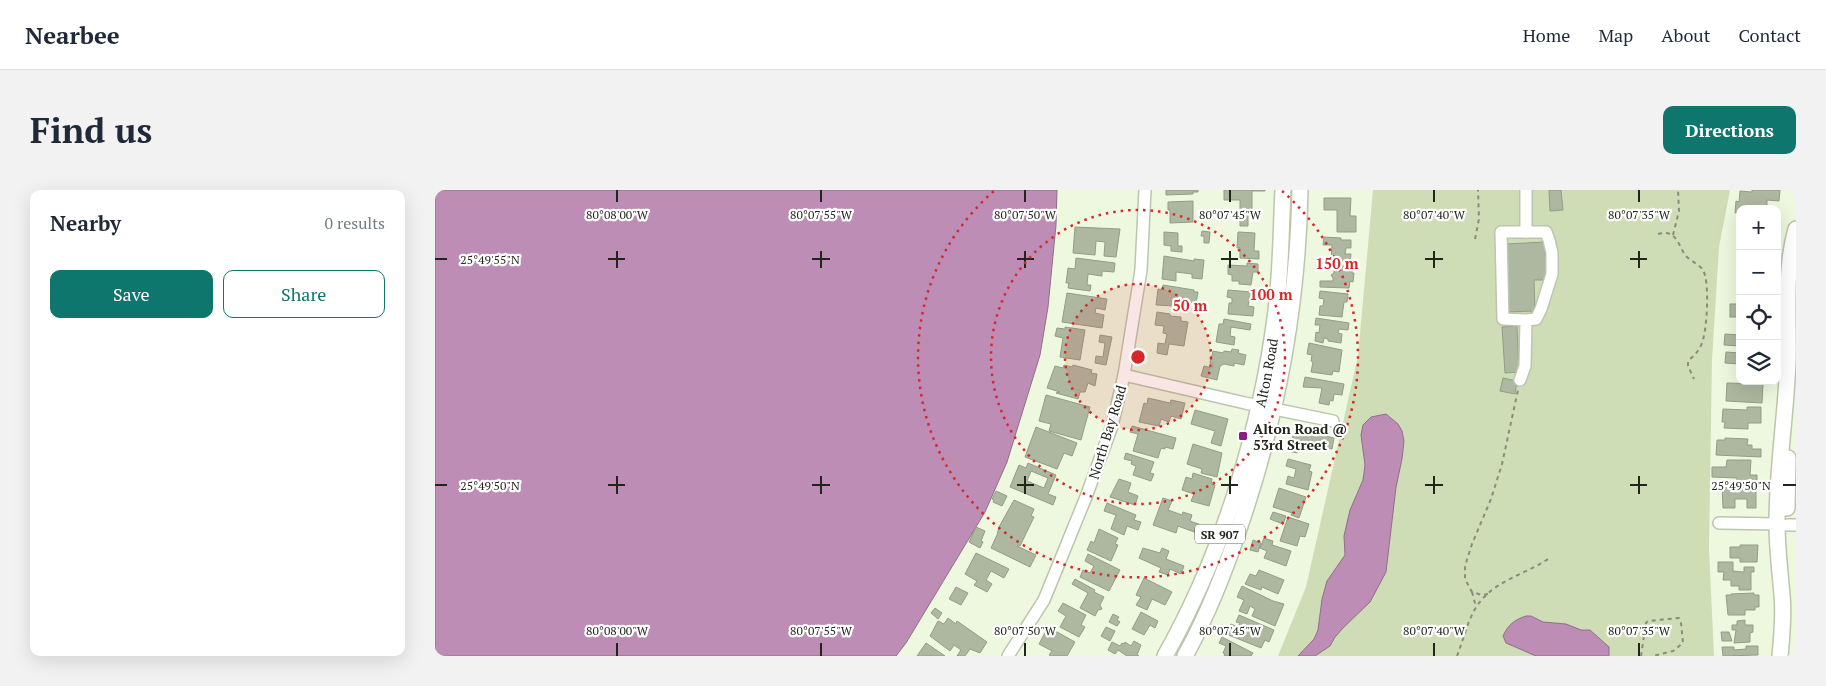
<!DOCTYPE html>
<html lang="en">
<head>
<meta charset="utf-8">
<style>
	body { margin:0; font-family:"PT Serif",serif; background:#f2f2f3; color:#1f2937 }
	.controls { position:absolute; right:15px; top:15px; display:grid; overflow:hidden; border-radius:10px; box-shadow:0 5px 20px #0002 }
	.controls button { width:45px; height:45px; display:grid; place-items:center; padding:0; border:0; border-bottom:1px solid #e0e1e3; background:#fff; color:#1f2937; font:25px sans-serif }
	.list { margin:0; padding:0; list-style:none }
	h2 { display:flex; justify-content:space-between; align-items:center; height:65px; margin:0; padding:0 20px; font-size:21px }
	h2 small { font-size:16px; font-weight:400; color:#747a83 }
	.actions { display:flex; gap:10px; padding:15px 20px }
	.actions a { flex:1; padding:11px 0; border:1px solid #0f766e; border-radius:10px; text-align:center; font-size:18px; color:#0f766e }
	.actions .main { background:#0f766e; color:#fff }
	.icon { flex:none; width:28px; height:28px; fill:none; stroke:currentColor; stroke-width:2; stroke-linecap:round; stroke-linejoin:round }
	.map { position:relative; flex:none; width:1361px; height:466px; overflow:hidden; border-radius:10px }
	header { display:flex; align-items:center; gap:30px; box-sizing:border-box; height:70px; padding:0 25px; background:#fff; border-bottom:1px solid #e0e1e3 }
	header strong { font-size:24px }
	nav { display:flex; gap:28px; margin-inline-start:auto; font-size:18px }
	.intro { display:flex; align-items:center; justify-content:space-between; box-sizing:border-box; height:120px; padding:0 30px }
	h1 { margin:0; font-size:35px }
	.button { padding:12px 22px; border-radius:10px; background:#0f766e; color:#fff; font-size:18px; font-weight:700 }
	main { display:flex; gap:30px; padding:0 30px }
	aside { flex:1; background:#fff; border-radius:10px; box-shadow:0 5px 20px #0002 }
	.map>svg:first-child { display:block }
	.green { fill:#ceddb5 }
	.water { fill:#be8db6; stroke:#8f6e88 }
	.building { fill:#aeb7a0; stroke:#939c85; fill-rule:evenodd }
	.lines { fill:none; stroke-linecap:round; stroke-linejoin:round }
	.minor-casing { stroke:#bcc5ae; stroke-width:14 }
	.major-casing { stroke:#bcc5ae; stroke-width:18 }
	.path { stroke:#868d7c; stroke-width:2; stroke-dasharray:4 4; stroke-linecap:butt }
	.minor { stroke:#fff; stroke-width:11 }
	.major { stroke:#fff; stroke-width:15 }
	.ticks { fill:none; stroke:#22251c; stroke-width:2 }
	.ring { fill:none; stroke:#d62828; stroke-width:2.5; stroke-dasharray:2.5 5 }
	.poi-dot { fill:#8b1d80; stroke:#fff; stroke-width:2 }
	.labels { text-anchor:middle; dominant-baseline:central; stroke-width:4.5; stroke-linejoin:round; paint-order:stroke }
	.shield { fill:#fff; stroke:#646660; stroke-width:1 }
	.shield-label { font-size:12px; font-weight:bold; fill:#22251c }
	.street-label { font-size:14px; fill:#22251c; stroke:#fff }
	.poi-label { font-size:14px; font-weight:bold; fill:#22251c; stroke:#fff; text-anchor:start }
	.ticks-label { font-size:12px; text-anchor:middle; fill:#22251c; stroke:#fff; stroke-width:4.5; stroke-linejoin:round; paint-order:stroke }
	.centre { fill:#d62828; stroke:#fff; stroke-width:2.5 }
	.ring-label { font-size:15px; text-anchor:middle; font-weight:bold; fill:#d62828; stroke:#fff; stroke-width:4.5; stroke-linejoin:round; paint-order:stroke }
</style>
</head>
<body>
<header>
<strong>Nearbee</strong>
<nav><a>Home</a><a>Map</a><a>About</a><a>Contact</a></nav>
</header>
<div class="intro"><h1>Find us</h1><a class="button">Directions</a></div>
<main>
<aside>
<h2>Nearby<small>0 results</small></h2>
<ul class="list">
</ul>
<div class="actions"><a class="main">Save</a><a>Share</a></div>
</aside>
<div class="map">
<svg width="1361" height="466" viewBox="0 0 1361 466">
	<rect width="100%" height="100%" fill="#eef8df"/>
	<path class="green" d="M938,0H1295L1284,57L1277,170L1274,359L1279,466H843L871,397L923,166Z"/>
	<g class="water">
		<path d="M0,0H622L621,35L613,117L605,165L572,272L550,322L471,453L461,466H0Z"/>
		<path d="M951,224L963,234L967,241L969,251L967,269L961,297L951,382L935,412L908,438L900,447L895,456L880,466H863L879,449L883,440L887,409L892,391L910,365L909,346L915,320L928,290L930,275L926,245L928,235L936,227Z"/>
		<path d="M1091,426H1096L1108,432L1131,434L1146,440H1155L1174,457V466H1101L1071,453L1068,446C1073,435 1079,430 1091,426Z"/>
	</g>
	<g class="building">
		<path d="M731,0H763V2H758V4L731,5Z"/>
		<path d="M789,0H830V1H817V22H813V36H805V10H789Z"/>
		<path d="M1114,0H1126L1128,20L1115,21Z"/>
		<path d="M1317,0H1345L1344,11L1332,10V15L1334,16L1333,19H1305V23H1300L1301,11L1304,12L1305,1L1317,2Z"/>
		<path d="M889,8H916L915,26H921V42H902V20H889Z"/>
		<path d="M758,11V32L735,33V20H733V12Z"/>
		<path d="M640,37L685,39L681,67L669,66L670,52L661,51L660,65L638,63Z"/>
		<path d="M767,41L775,42L774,53H769V46H766Z"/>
		<path d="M729,42L743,43V56H747V62L736,61V56L729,55Z"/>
		<path d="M803,42L820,43L819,61H824V69L805,68V58H802Z"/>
		<path d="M889,47L906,48V50H916V58H911L910,64H916L915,72L896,70L897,55H888Z"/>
		<path d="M1110,52L1111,90H1099L1100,121L1073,122L1071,54Z"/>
		<path d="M729,66L759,71V69L769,70L767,89L757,88V84L741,82V91L727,89Z"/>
		<path d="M641,68L680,73L679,82L667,81V86L653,84L652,95H656L655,101L633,98L634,93H631L633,78L640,79Z"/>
		<path d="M812,73L823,74V82H818L816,95L804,94V91H797V85L793,84V75L812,76Z"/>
		<path d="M899,75L917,77V83H919L918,92L915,91L914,98L885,97V91H898V88L896,85L899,83Z"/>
		<path d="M728,95L759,100V102H763L761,113L750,112L749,118L741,117V116L721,115L723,99L727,100Z"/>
		<path d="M793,100L816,102L813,116L819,117L818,126L793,124L794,113H797V108L792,107Z"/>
		<path d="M885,101L913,104L912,112H909L907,127L884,125L885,116H888L889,109L884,108Z"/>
		<path d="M632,103L672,109L670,120L661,118L660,123L669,125L667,138L627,132Z"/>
		<rect x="1295" y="114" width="10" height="13"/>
		<path d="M722,122L735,124V126L746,127V131L753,132L749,156L734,154L732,165L722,163L723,153L730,154L732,144L728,143L729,136L720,135Z"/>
		<path d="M881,128L914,133L913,140L904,139L903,143L907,144L906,153L893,151V149L889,148L888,153L880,151L881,142L884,143L885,135H880Z"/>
		<path d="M789,129L816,134L815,140L796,137L795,146L800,147L799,155L781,152L784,134H788Z"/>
		<path d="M1082,136L1084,182L1070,183L1067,137Z"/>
		<path d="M630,137L650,140L645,170L625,167L628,148L620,146L622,138L630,139Z"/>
		<path d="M1290,144L1305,145V156L1289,155Z"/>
		<path d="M665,145L677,147L671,175L660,173L661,166L668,167L670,153L664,152Z"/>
		<path d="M874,153L907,160L904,182L898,181L897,185L876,182L878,172L876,171L877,165L872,164Z"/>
		<path d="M797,159L804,160L803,163L811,165L809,175L799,173V176L789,174L785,176L782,190L766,186L769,176L777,178L778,174L775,173L778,161L788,163L789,161L796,162Z"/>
		<path d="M1291,162L1305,163V174L1290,173Z"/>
		<path d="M629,175L637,177L638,175L657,180L656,183L662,184L660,196L653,193L650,202H645L643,209L621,203L625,202L612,198L620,176L628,178Z"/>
		<path d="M870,187L909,194L907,205L899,204L898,211L895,210L894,215L884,213L887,198L868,197Z"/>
		<path d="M1068,188L1082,191L1080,204L1065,201Z"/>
		<path d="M1292,193L1328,194L1327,213L1291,211Z"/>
		<path d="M611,205L655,217L646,250L614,241L616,234L604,231Z"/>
		<path d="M713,208L735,213L736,210L750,213L746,229L736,226L734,232L726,229L724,236L704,232L709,213L712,214Z"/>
		<path d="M1312,217H1326V233H1313V239L1289,238L1290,232H1287L1288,219L1312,220Z"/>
		<path d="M760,220L793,229L786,256L776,253L780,241L756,234Z"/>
		<path d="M697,236L741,248L738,259L730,257V259L726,258L723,268L698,261L703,244L695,242Z"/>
		<path d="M601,237L642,253L637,266L629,263L622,279L590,267Z"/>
		<path d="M859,242L872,245L873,242L899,248L897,259L892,258V256L875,252L874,259L863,257L862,263L854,261Z"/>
		<path d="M1290,248L1313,249L1312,255H1317V259H1326V267L1281,265L1282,250H1290Z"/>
		<path d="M758,254L787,263L782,287L766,283L767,279L752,274Z"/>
		<path d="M691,263L719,272L715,283L719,284L716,291L698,285L701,276L696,274L697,271L689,269Z"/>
		<path d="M853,269L876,275L874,281L877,282L873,300L851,294L853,286L859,288L861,279L851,276Z"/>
		<path d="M1292,270H1316L1315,285H1322V293H1302V288L1277,287V277H1291Z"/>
		<path d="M593,273L621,285L613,304L621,307L618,315L575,297L584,275L591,278ZM596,281L613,288L609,298L592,291Z"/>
		<path d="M758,283L777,289L776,294L780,295L774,316L756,311L759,304L747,300L751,287L757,289Z"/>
		<path d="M684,289L696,293L693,302L703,306L700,315L675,307Z"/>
		<path d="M1321,295V318H1312V309H1300V318H1288L1287,296Z"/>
		<path d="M844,298L871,307L864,328L856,325L857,323L838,317Z"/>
		<path d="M561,301L572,306L567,316L558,312L559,310L557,309Z"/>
		<path d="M728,308L737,311L733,320L747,325L748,322L757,325L755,331L766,335L762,343L743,336L741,343L718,335Z"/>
		<path d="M579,310L599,319L596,326L599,327L585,356L583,355L582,356L601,365L595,377L556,358L562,345L564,337Z"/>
		<path d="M672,313L701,325L699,330L706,332L703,340L692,336L689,345L676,339L681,325L669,321Z"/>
		<path d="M838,322L851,326L848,334L835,329Z"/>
		<path d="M853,327L874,334L870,347L865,346L862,356L845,351Z"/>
		<path d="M541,337L550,341L546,351L548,352L545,358L534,352Z"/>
		<path d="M664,339L683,348L680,354L683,355L676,371L652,360L656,351L659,353Z"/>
		<path d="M829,348L838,351L837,355L856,361L851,376L829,368L832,361L825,358Z"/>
		<path d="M818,350L826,353L823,362L815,360Z"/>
		<path d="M1305,355H1323L1322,372H1305V368H1295V357H1305Z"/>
		<path d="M708,358L725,363L727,358L734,361L731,369L749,376L746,384L735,379L733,385L724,382L726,378L704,368Z"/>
		<path d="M541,363L574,379L569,388L556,381L551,390L557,394L552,402L539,395L542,391L530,384Z"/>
		<path d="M653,364L685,380L674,401L645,387L648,380L655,383L659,376L650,371Z"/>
		<path d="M1283,372H1298V381L1309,382V377H1319V382H1316V400H1304V396H1296V390H1288L1289,382H1283Z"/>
		<path d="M824,380L849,390L843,404L827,397L826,400L810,394L815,384L821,386Z"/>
		<path d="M709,388L737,402L730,415L717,409L712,420L701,415L706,407L701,405Z"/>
		<path d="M640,389L660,400L659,402L669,407L665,415L667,419L663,420L660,426L645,418L653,403L637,394Z"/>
		<path d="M807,396L838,411L849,414L840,436L817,426L820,419L815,416L812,424L804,421L809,410L802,407Z"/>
		<path d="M521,397L533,403L526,415L514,409Z"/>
		<path d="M1319,403V405H1324V417H1320V420H1310V425H1293L1291,405H1296V404Z"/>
		<path d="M628,413L651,425L646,435L650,437L644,447L625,437L631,426L623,421Z"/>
		<path d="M500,418L507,423L503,429L496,423Z"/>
		<path d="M706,422L723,431L720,438L715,435L709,445L697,439Z"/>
		<path d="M678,424L684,427L682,430L685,432L682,436L674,432Z"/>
		<path d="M804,425L839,440L834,452L830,450L826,458L791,444L796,434L803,437L805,433L801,432Z"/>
		<path d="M513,428L521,434L522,431L552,452L545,463L535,459L530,466H522L526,460L519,455L515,461L495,446L503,431L509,434Z"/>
		<path d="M1310,430V435H1318V442L1315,443V452L1299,453L1301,440H1297V435H1302V431Z"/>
		<path d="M613,437L640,452L632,466H616L614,465L617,461L604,454Z"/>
		<path d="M671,437L680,441L675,451L666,446Z"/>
		<path d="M1286,442H1294L1297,451H1287Z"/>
		<path d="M787,447L818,463L816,466H789L790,464L788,463L791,456L784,453Z"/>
		<path d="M699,451L706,455L702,465L704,466H692L683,460L680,464L673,460L677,452L685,456L687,453L689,454L690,452L696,456Z"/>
		<path d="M491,453L510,466H482Z"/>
		<path d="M1311,456H1323V465L1288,466L1287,457H1299V460L1311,459Z"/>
	</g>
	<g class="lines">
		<defs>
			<g id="minor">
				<path d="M1091,0V42"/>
				<path d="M689,185L810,213L898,231"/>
				<path d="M1085,190L1090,176L1091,130L1068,129L1066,42H1111L1114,50L1117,63V84L1106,119L1101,129L1091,130"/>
				<path d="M1284,333L1342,334"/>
				<path d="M1352,335H1361"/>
				<path d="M573,466L609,410L651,307L677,236L689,185L706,80L710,0"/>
			</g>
			<g id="major">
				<path d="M1352,318L1353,268"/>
				<path id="s1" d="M730,466C788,363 826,239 841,121C846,81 846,40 848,0"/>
				<path d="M750,466C774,423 793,373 808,327C844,219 863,113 865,0"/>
				<path d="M1345,466C1347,446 1349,425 1347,405C1345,381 1342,358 1342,333C1342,279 1351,225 1353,171C1354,127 1349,81 1361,39"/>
			</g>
		</defs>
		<use href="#minor" class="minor-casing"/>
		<use href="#major" class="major-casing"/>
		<g class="path">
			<path d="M1223,44C1241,39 1243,54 1250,65C1255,71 1264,74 1268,80C1275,92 1272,140 1267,153C1264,161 1259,166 1253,171V176L1259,189"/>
			<path d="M1238,45L1244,21L1243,0"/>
			<path d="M1040,49L1044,29L1043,0"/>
			<path d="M1037,402L1041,417"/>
			<path d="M1053,404L1047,405L1037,402L1030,389V376L1037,354L1056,309L1067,274L1083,200"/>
			<path d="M1022,466C1028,451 1032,433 1040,419C1057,390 1091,385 1116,367"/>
			<path d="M1206,466L1211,433L1213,431L1244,428L1246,433L1248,453L1238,461L1218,466"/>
		</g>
		<use href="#minor" class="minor"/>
		<use href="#major" class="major"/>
	</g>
	<path class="ticks" d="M182,0V12M386,0V12M590,0V12M795,0V12M999,0V12M1204,0V12M182,61V78M386,61V78M590,61V78M795,61V78M999,61V78M1204,61V78M0,69H12M173,69H190M377,69H395M582,69H599M786,69H803M990,69H1008M1195,69H1212M182,286V304M386,286V304M590,286V304M795,286V304M999,286V304M1204,286V304M0,295H12M173,295H190M377,295H395M582,295H599M786,295H803M990,295H1008M1195,295H1212M1348,295H1361M182,453V466M386,453V466M590,453V466M795,453V466M999,453V466M1204,453V466"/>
	<circle cx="703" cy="167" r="73" fill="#d62828" fill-opacity=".12"/>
	<g class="ring">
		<circle cx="703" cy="167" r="73"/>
		<circle cx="703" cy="167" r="147"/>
		<path d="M847 1A220 220 0 1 1 559 1"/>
	</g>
	<rect class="poi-dot" x="803" y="241" width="10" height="10" rx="2.5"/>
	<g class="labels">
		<rect class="shield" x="760" y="334.5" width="50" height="19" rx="4"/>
		<g class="shield-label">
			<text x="785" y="344">SR 907</text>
		</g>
		<g class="street-label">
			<text stroke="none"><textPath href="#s1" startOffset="302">Alton Road</textPath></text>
			<text transform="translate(672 242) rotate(-73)">North Bay Road</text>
		</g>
		<g class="poi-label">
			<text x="818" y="238">Alton Road @<tspan x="818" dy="16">53rd Street</tspan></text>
		</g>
	</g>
	<g class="ticks-label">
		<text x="182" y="29">80°08'00"W</text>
		<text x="386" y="29">80°07'55"W</text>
		<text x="590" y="29">80°07'50"W</text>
		<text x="795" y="29">80°07'45"W</text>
		<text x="999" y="29">80°07'40"W</text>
		<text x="1204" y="29">80°07'35"W</text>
		<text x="55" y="74">25°49'55"N</text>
		<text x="55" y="300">25°49'50"N</text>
		<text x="1306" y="300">25°49'50"N</text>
		<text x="182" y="445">80°08'00"W</text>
		<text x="386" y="445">80°07'55"W</text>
		<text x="590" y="445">80°07'50"W</text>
		<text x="795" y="445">80°07'45"W</text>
		<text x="999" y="445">80°07'40"W</text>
		<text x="1204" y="445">80°07'35"W</text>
	</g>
	<circle cx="703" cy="167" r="8" class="centre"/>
	<g class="ring-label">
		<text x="902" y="79">150 m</text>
		<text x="836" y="110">100 m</text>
		<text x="755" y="121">50 m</text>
	</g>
</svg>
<div class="controls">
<button>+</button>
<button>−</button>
<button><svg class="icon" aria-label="locate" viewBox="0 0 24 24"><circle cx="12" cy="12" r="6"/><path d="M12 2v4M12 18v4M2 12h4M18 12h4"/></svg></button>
<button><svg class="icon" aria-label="layers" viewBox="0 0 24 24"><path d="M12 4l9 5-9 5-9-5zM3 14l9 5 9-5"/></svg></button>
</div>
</div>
</main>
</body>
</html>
